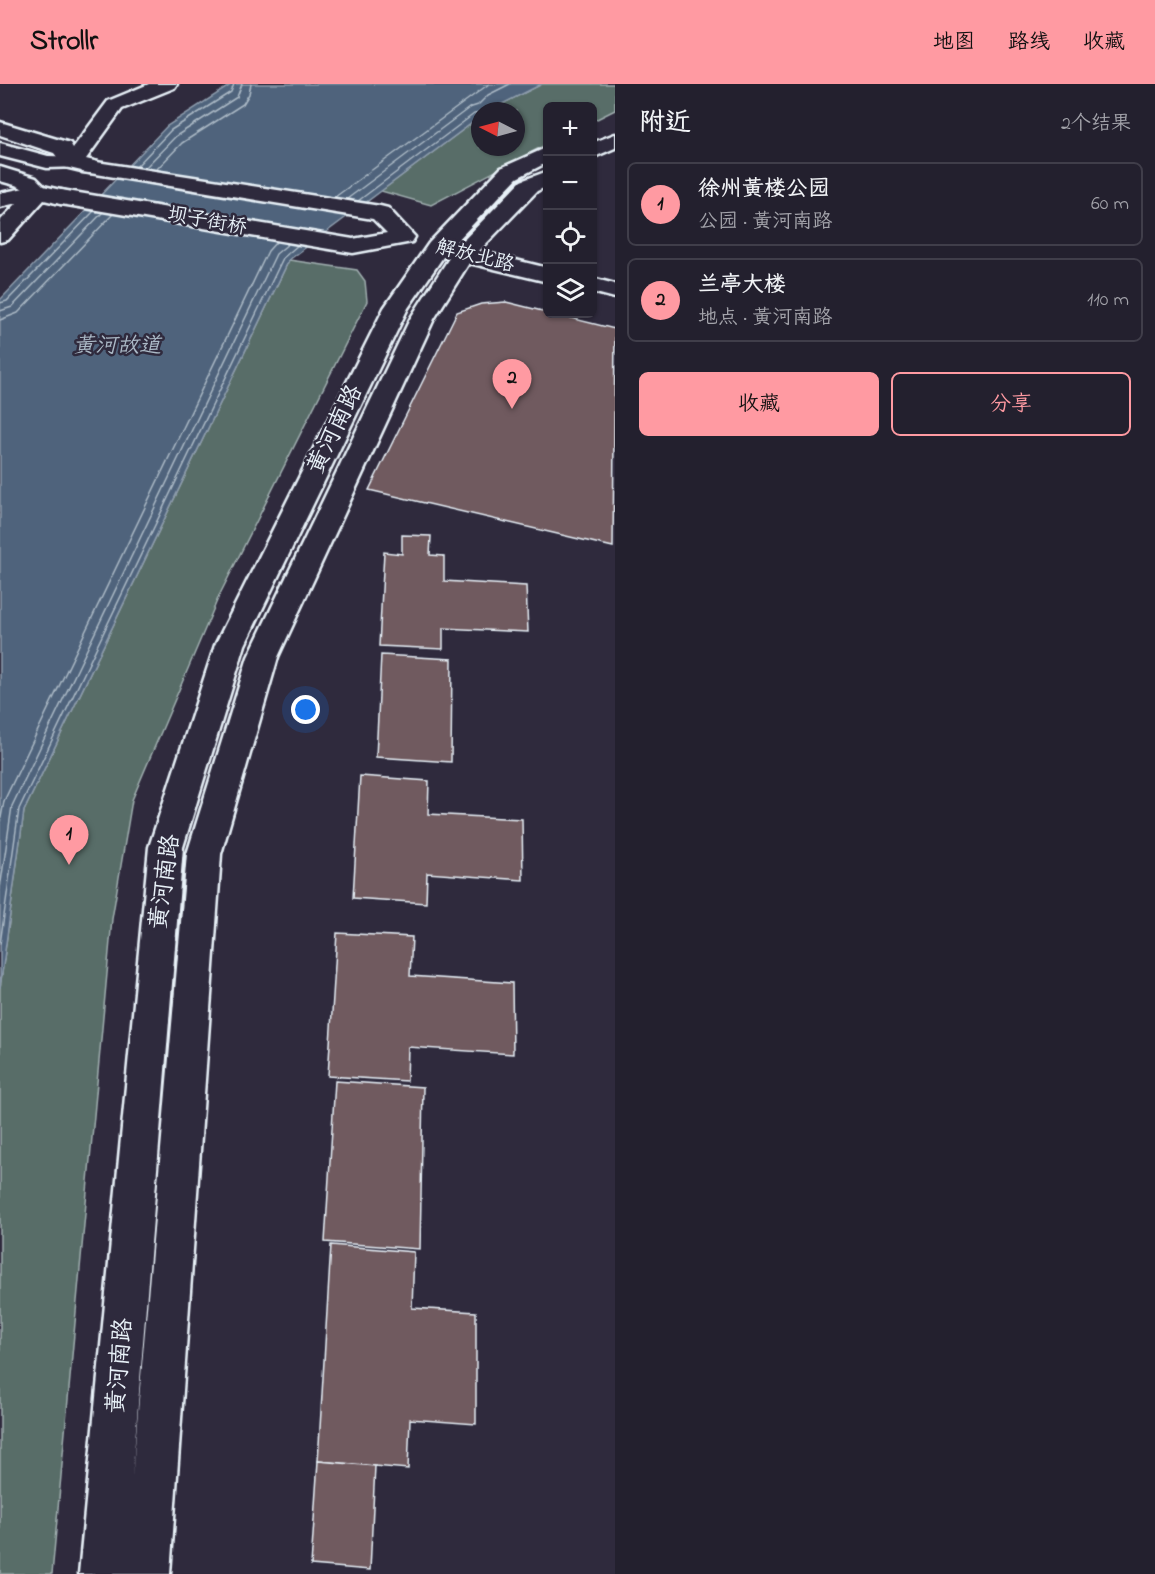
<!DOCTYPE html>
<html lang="zh">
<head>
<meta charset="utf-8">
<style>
	body { margin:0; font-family:"Indie Flower","LXGW WenKai TC",sans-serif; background:#2b2836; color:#f1f3f6 }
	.controls { position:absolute; right:18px; top:18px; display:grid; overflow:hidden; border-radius:9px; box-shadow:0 2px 4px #0004 }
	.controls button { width:54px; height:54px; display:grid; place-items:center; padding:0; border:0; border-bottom:2px solid #403e4a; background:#23202e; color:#f1f3f6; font:30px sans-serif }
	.compass { position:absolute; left:471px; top:18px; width:54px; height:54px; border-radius:50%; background:#23202e; box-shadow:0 2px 4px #0004; rotate:276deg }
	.you { position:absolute; left:306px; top:626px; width:21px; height:21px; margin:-15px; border:4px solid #fff; border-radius:50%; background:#1a73e8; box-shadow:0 0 0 9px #1a73e833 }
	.badge { display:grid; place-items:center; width:39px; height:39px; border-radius:50%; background:#ff9aa2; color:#111; font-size:20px; font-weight:700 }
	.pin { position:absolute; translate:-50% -50px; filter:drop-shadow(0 2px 3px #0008) }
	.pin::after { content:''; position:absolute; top:32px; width:21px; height:18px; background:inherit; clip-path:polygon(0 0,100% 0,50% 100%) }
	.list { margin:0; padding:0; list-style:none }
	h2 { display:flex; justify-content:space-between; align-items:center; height:78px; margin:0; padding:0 24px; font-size:26px }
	h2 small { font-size:20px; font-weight:400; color:#a3a3aa }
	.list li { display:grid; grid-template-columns:39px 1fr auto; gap:18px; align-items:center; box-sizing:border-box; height:84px; margin:0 12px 12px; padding:0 12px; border:2px solid #403e4a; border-radius:9px }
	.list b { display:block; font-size:22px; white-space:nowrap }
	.list p { margin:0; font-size:20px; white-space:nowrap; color:#a3a3aa }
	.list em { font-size:20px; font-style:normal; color:#a3a3aa }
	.actions { display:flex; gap:12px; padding:18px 24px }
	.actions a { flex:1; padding:14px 0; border:2px solid #ff9aa2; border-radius:9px; text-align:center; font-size:21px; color:#ff9aa2 }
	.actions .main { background:#ff9aa2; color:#111 }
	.icon { flex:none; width:33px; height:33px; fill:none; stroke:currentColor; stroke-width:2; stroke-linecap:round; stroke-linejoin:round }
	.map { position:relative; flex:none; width:615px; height:1490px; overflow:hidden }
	header { display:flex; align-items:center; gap:36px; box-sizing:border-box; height:84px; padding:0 30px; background:#ff9aa2; color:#111 }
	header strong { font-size:28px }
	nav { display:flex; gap:33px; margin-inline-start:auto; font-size:21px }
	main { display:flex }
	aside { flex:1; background:#23202e }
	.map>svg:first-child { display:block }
	.green { fill:#596d67; stroke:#a0afb0; stroke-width:1.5 }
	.water { fill:#50647b; stroke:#8d9cad; stroke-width:1.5 }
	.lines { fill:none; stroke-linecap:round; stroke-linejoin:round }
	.shore { stroke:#abb9c6; stroke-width:1.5 }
	.building { fill:#705a5f; stroke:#e8f1f8; stroke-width:1.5 }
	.tertiary-casing { stroke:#e8f1f8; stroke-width:5 }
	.secondary-casing { stroke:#e8f1f8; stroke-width:5 }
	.tertiary { fill:#2f2a3d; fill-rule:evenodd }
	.secondary { fill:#2f2a3d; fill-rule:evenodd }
	.labels { text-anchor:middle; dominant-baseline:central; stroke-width:5; stroke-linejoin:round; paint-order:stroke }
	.far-street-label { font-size:20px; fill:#e8f1f8; stroke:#2f2a3d }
	.far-water-label { font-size:22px; font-style:italic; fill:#abb9c6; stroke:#2f2a3d }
	.street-label { font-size:24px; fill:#e8f1f8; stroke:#2f2a3d }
</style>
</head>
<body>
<header>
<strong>Strollr</strong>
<nav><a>地图</a><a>路线</a><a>收藏</a></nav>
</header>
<main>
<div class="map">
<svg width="615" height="1490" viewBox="0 0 615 1490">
	<rect width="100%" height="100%" fill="#2f2a3d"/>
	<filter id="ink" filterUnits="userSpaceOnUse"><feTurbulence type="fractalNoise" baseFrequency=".0167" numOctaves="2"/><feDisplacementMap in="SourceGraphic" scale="12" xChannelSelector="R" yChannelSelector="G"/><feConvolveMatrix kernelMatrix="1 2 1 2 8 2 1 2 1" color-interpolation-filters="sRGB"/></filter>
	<g filter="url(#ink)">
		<g class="green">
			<path d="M542,0H615V26L593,37L592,22H548L547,60L431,121L381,107L480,33V63H516V27H488Z"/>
			<path d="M289,176L357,186L365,197L367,217L219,512L132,716L112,835L52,1490H0V904L24,727Z"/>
		</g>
		<path class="water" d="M232,0H542L488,27H480V33L289,176L24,727L0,904V216L167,42Z"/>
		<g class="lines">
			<g class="shore">
				<path d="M136,83L171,46L231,8L234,0"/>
				<path d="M145,84L176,52L237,13L242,0"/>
				<path d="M156,86L182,59L243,20L249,10L251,0"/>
				<path d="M335,113L489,0"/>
				<path d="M347,115L469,24L478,21L488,11L510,0"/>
				<path d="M358,117L474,30L480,29"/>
				<path d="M0,219L7,217L94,127"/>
				<path d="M0,227L12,223L103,128"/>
				<path d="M0,236L18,229L113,130"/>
				<path d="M0,739L4,717L268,167L276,158"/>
				<path d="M0,805L12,722L276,170L288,160"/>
				<path d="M0,860L19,725L283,174L298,161"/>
			</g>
		</g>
		<g class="building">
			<path d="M506,218L615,245L613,463L369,406L457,228L481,220Z"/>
			<path d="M402,451L431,452L430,471L444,472V497L526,502L528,548L443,544V565L379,562L384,468L402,470Z"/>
			<path d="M381,571L452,575L451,678L376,673Z"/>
			<path d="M360,692L429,697L428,730L522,735L523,796L427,789L426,819L353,814Z"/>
			<path d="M337,849L412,853L410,892L512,899L513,970L408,963L407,997L328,992Z"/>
			<path d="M335,997L423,1003L420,1165L325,1158Z"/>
			<path d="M331,1161L414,1168L412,1224L476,1228V1340L410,1335L408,1385L318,1377Z"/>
			<path d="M318,1377L375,1382L370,1486L311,1481Z"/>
		</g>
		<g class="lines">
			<defs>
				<g id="tertiary">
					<path d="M149,0H177L174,4L122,25L86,75L98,78L101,83L98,88L90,89L65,83L54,69L0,51V38L70,59L73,64L108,17Z"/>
					<path d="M39,101L69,108L72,113L69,118L61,120L44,116L8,156L0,158V137L17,119L0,123V109Z"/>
				</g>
				<g id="secondary">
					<path d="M615,50V64L592,74V59Z"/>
					<path d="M0,59L48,72L81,73L84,78L90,77L380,122L388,124L415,153L412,158L353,169L61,120L53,118L50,113L53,108L61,106L353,155L387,149L373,135L90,89L82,88L79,83L47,84L0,72Z"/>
					<path d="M548,63V78L517,94L453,161L458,162L521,97L548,87V102L537,107L479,167L548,184V198L469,179L434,235L278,573L221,770L170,1490H79L149,763L215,561L384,224L429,159L501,84ZM443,173L449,174L410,235L248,573L187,770L132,1395L183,763L245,561L408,224Z"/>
					<path d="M0,83L36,94L50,108L47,113C33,116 31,109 20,103C14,100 6,99 0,97Z"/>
					<path d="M592,194L615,200V214L592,208Z"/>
				</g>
			</defs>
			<use href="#tertiary" class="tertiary-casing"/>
			<use href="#secondary" class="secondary-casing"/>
			<use href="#tertiary" class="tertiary"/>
			<use href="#secondary" class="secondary"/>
		</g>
	</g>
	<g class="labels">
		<g class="far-street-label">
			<text transform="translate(207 138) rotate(10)">坝子街桥</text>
			<text transform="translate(475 173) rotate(14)">解放北路</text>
		</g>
		<g class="far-water-label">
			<text x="117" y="263">黄河故道</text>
		</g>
		<g class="street-label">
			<text transform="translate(336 346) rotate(-64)">黄河南路</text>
			<text transform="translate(166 798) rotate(-82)">黄河南路</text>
			<text transform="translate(121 1282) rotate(-85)">黄河南路</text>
		</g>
	</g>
</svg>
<div class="controls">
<button>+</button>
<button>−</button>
<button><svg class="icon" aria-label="locate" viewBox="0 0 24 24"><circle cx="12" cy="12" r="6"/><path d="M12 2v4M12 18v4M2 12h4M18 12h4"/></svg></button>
<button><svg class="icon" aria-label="layers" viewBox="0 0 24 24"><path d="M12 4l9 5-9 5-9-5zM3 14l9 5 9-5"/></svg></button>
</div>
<svg class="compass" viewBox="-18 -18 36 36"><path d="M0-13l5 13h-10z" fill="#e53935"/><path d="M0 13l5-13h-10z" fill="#a3a3aa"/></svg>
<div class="you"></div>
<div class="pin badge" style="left:69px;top:781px">1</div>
<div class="pin badge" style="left:512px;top:325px">2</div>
</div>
<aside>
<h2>附近<small>2个结果</small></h2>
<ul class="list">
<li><span class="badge">1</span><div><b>徐州黄楼公园</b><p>公园 · 黄河南路</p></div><em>60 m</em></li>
<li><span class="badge">2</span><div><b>兰亭大楼</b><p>地点 · 黄河南路</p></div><em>110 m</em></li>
</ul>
<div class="actions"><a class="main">收藏</a><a>分享</a></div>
</aside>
</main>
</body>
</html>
